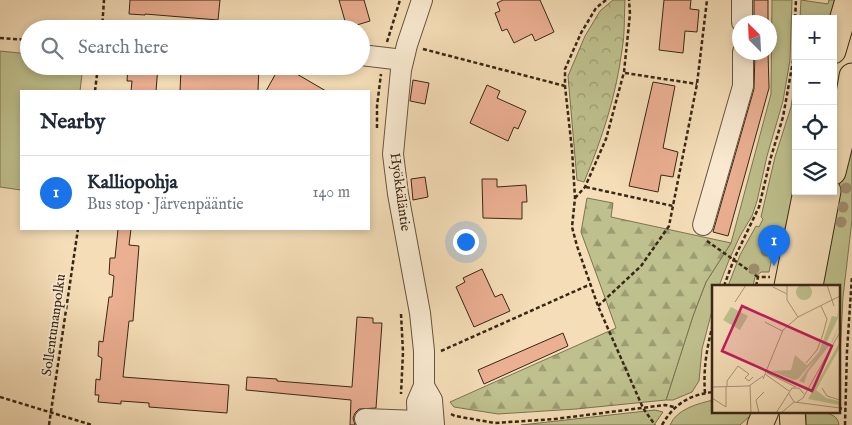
<!DOCTYPE html>
<html lang="en">
<head>
<meta charset="utf-8">
<style>
	body { margin:0; font-family:"IM FELL English",serif; background:#f2f2f3; color:#1f2937 }
	.controls { position:absolute; right:15px; top:15px; display:grid; overflow:hidden; border-radius:0px; box-shadow:0 2px 8px #0003 }
	.controls button { width:45px; height:45px; display:grid; place-items:center; padding:0; border:0; border-bottom:1px solid #e0e1e3; background:#fff; color:#1f2937; font:25px sans-serif }
	.compass { position:absolute; left:732px; top:15px; width:45px; height:45px; border-radius:50%; background:#fff; box-shadow:0 2px 8px #0003; rotate:336deg }
	.you { position:absolute; left:465px; top:241px; width:18px; height:18px; margin:-12px; border:4px solid #fff; border-radius:50%; background:#1a73e8; box-shadow:0 0 0 8px #1a73e833 }
	.badge { display:grid; place-items:center; width:32px; height:32px; border-radius:50%; background:#1a73e8; color:#fff; font-size:16px; font-weight:700 }
	.pin { position:absolute; translate:-50% -41px; filter:drop-shadow(0 1px 2px #0008) }
	.pin::after { content:''; position:absolute; top:26px; width:18px; height:15px; background:inherit; clip-path:polygon(0 0,100% 0,50% 100%) }
	.list { margin:0; padding:0; list-style:none }
	h2 { display:flex; justify-content:space-between; align-items:center; height:65px; margin:0; padding:0 20px; font-size:21px }
	h2 small { font-size:16px; font-weight:400; color:#747a83 }
	.list li { display:grid; grid-template-columns:32px 1fr auto; gap:15px; align-items:center; box-sizing:border-box; height:75px; padding:0 20px; border-top:1px solid #e0e1e3 }
	.list b { display:block; font-size:19px; white-space:nowrap }
	.list p { margin:0; font-size:16px; white-space:nowrap; color:#747a83 }
	.list em { font-size:16px; font-style:normal; color:#747a83 }
	.icon { flex:none; width:28px; height:28px; fill:none; stroke:currentColor; stroke-width:2; stroke-linecap:round; stroke-linejoin:round }
	.map { position:relative; flex:none; width:852px; height:425px; overflow:hidden }
	.search { position:absolute; background:#fff; box-shadow:0 2px 8px #0003; left:20px; top:20px; width:350px; height:55px; display:flex; align-items:center; gap:12px; box-sizing:border-box; padding:0 18px; border-radius:28px; color:#747a83; font-size:19px }
	.panel { position:absolute; background:#fff; box-shadow:0 2px 8px #0003; left:20px; top:90px; width:350px; height:140px; border-radius:0px }
	.map>svg:first-child { display:block }
	.grass { fill:#bec08d; stroke:#7c7451 }
	.forest { fill:url(#forest-firs); stroke:#7c7451 }
	.park { fill:url(#park-crowns); stroke:#7c7451 }
	.building { fill:#ebaf92; stroke:#392715 }
	.lines { fill:none; stroke-linecap:round; stroke-linejoin:round }
	.minor-casing { stroke:#68543e; stroke-width:22 }
	.major-casing { stroke:#392715; stroke-width:27 }
	.path { stroke:#392715; stroke-width:2.5; stroke-dasharray:4 2.5; stroke-linecap:butt }
	.minor { stroke:#f8e9d0; stroke-width:20 }
	.major { stroke:#f4ddb7; stroke-width:25 }
	.tree { fill:#9f8e6e }
	.labels { text-anchor:middle; dominant-baseline:central; stroke-width:4; stroke-linejoin:round; paint-order:stroke }
	.street-label { font-size:14px; fill:#392715; stroke:#f8e9d0 }
	.inset-road { fill:none; stroke:#a99476; stroke-width:1 }
	.view { fill:#c2185b; fill-opacity:0.15; stroke:#c2185b; stroke-width:2.5 }
	.inset-edge { fill:none; stroke:#392715; stroke-width:2.5 }
</style>
</head>
<body>
<div class="map">
<svg width="852" height="425" viewBox="0 0 852 425">
	<defs>
		<pattern id="forest-firs" width="22" height="20" patternUnits="userSpaceOnUse" patternTransform="scale(1.25)"><rect width="22" height="20" fill="#bec08d"/><path d="M5 1l3.5 6h-7zM16 11l3.5 6h-7z" fill="#9b9c72"/></pattern>
		<pattern id="park-crowns" width="20" height="18" patternUnits="userSpaceOnUse" patternTransform="scale(1.25)"><rect width="20" height="18" fill="#bec08d"/><path d="M2 6a3 3 0 1 1 6 0M12 15a3 3 0 1 1 6 0" fill="none" stroke="#9b9c72"/></pattern>
	</defs>
	<rect width="100%" height="100%" fill="#f4ddb7"/>
	<filter id="stains"><feTurbulence type="fractalNoise" baseFrequency=".004" numOctaves="4"/><feColorMatrix values="0 0 0 0 .2 0 0 0 0 .09 0 0 0 0 .02 0 0 0 .5 -.17"/></filter>
	<radialGradient id="worn" r=".72"><stop offset=".6" stop-color="#630" stop-opacity="0"/><stop offset="1" stop-color="#630" stop-opacity=".3"/></radialGradient>
	<g class="grass">
		<path d="M772,0H792L790,60L783,101L767,156L757,201L752,216L740,236L729,260L719,286H713V307L702,349L699,381L692,392L673,400H666L693,316L706,282L731,243L771,94Z"/>
		<path d="M801,0L828,4L829,0H836L833,19H800Z"/>
		<path d="M0,51L29,54V66H83L80,91H21V190L0,187Z"/>
		<path d="M796,75V191L779,248H774L769,272H761L755,277L753,286H728L740,255L756,226L759,227L763,219L761,217L775,157L791,107Z"/>
		<path d="M852,120V220L843,297L838,396V286H820Z"/>
		<path d="M713,400V411H753L751,415L740,425H670C677,409 697,404 713,400Z"/>
		<path d="M655,410L663,412L654,425H521Z"/>
		<path d="M815,412C825,413 838,413 839,425H806V413Z"/>
	</g>
	<path class="forest" d="M587,198L613,203L611,217L731,243L706,282L693,316L666,400L576,409L498,414L454,407L450,402L616,328L581,232Z"/>
	<path class="park" d="M613,0H625C624,16 625,34 622,50C616,96 602,139 584,182L577,180L568,76L585,36L600,11Z"/>
	<g class="building">
		<path d="M130,0H220L218,20L145,14V15L129,14Z"/>
		<path d="M339,0H364L370,21L347,28Z"/>
		<path d="M503,0H540L554,32L535,41L532,34L514,43L507,29L502,31L495,13L500,11L497,3Z"/>
		<path d="M664,0H691L690,9L699,10L697,32L685,31L683,53L659,50Z"/>
		<rect x="754" y="0" width="14" height="22"/>
		<path d="M755,52H768L769,88L728,236L713,232L754,89Z"/>
		<path d="M128,66H158L156,91H131L132,81H127Z"/>
		<path d="M220,66H259L258,91H180L181,69L219,71Z"/>
		<path d="M280,66H283L326,91H266Z"/>
		<path d="M413,80L429,83L425,104L410,101Z"/>
		<path d="M653,82L675,86L663,148L678,152L673,177L661,175L658,192L629,186Z"/>
		<path d="M487,85L500,91L497,98L526,111L518,129L514,127L508,141L470,123Z"/>
		<path d="M425,177L428,197L413,200L411,179Z"/>
		<path d="M482,179H497V187L526,185L527,202H522V219L483,218Z"/>
		<path d="M118,229H131L129,245L139,246L133,321H129L123,377L229,385L227,413L149,407V403L121,401V404L98,402L99,395H95L96,379L100,380L102,358L98,356L99,341L103,342L109,297H112L114,276L109,274L110,258H115Z"/>
		<path d="M482,269L495,297L502,294L510,311L474,327L456,287L465,282L463,278Z"/>
		<path d="M357,317L373,318V323H382L376,408L359,409L355,413L353,418L355,425H350L351,400L246,390L247,377L277,379V381L352,387Z"/>
		<path d="M563,333L568,346L484,384L478,370Z"/>
	</g>
	<g class="lines">
		<defs>
			<g id="minor">
				<path d="M742,0V22"/>
				<path d="M361,55L403,60"/>
				<path d="M703,225L743,86V52"/>
				<path d="M424,386L432,400L434,425"/>
				<path d="M365,419L418,421"/>
				<path d="M418,425L417,402L424,386V351L420,313L398,194L393,154L401,70L407,45L422,0"/>
			</g>
			<g id="major">
				<path d="M833,51L848,0"/>
				<path d="M833,172L841,140L852,76"/>
				<path d="M787,286L806,191"/>
				<path d="M810,286L828,191"/>
				<path d="M792,411L793,425"/>
				<path d="M760,425L766,411"/>
			</g>
		</defs>
		<use href="#minor" class="minor-casing"/>
		<use href="#major" class="major-casing"/>
		<g class="path">
			<path d="M606,0L596,8L581,33L565,69V86L572,150L575,198L572,227L577,246L598,306L643,408L655,425"/>
			<path d="M102,29L104,0"/>
			<path d="M0,38L29,40"/>
			<path d="M387,42L400,0"/>
			<path d="M423,49L565,86"/>
			<path d="M78,70L86,66"/>
			<path d="M625,73L697,84"/>
			<path d="M95,91L98,66"/>
			<path d="M377,128V106L381,74"/>
			<path d="M586,187L673,206"/>
			<path d="M575,198L585,187L606,139L624,72L630,14L629,0"/>
			<path d="M707,241L758,277"/>
			<path d="M724,286L734,259L759,207L771,157L783,117L793,61L796,0"/>
			<path d="M756,286L758,277H770"/>
			<path d="M598,306L641,266L669,226L697,84L707,0"/>
			<path d="M401,314L403,352L401,394"/>
			<path d="M441,351L591,284"/>
			<path d="M705,393C703,369 707,347 713,324"/>
			<path d="M0,397L92,425"/>
			<path d="M838,408L846,409"/>
			<path d="M451,414L455,416L495,423L555,419L665,405L674,407"/>
			<path d="M49,425L78,229"/>
			<path d="M662,425C674,404 689,395 713,392"/>
			<path d="M845,425L847,351L852,276"/>
		</g>
		<use href="#minor" class="minor"/>
		<use href="#major" class="major"/>
	</g>
	<g class="tree">
		<circle cx="846" cy="188" r="5.5"/>
		<circle cx="843" cy="207" r="5.5"/>
		<circle cx="841" cy="222" r="5.5"/>
		<circle cx="766" cy="251" r="5.5"/>
		<circle cx="754" cy="269" r="5.5"/>
	</g>
	<g class="labels">
		<g class="street-label">
			<text transform="translate(400 192) rotate(82)">Hyökkäläntie</text>
			<text transform="translate(54 325) rotate(-82)">Sollentunanpolku</text>
		</g>
	</g>
	<g transform="translate(712 285)">
		<rect width="128" height="128" fill="#f4ddb7"/>
		<path d="M19,22L36,31L28,45L11,35ZM127,24L126,33L111,65L86,94L82,95L107,67L120,31L125,32ZM127,40L121,56L96,87L92,98L87,96L115,58H119Z" fill="#bec08d"/>
		<path d="M84 7a8 8 0 1 1 16 0a8 8 0 1 1-16 0ZM127,58V64L104,105L114,113L127,116V120L96,114ZM83,70L96,81L82,95L59,86L79,85Z" fill="#bec08d"/>
		<path class="inset-road" d="M75,0V15L86,32M115,0L122,21M61,2L75,9M23,17L34,0M53,37L70,46M94,78L105,65L111,49L115,34L109,21M55,88L84,102M53,89L77,106M51,94L71,45L86,32L128,11M38,100L39,128M0,102L37,101L51,91M15,102V96L26,81L37,89L33,93L37,96L41,92M110,103L115,111L128,115M77,109L82,117L128,123M0,113L14,122V102M85,117L91,113L128,47M47,128L44,115L52,107M64,128L80,103H87L92,109M69,128L82,117"/>
		<path class="view" d="M30,21L120,61L100,106L10,66Z"/>
		<rect width="128" height="128" class="inset-edge"/>
	</g>
	<rect width="100%" height="100%" filter="url(#stains)"/>
	<rect width="100%" height="100%" fill="url(#worn)"/>
</svg>
<div class="controls">
<button>+</button>
<button>−</button>
<button><svg class="icon" aria-label="locate" viewBox="0 0 24 24"><circle cx="12" cy="12" r="6"/><path d="M12 2v4M12 18v4M2 12h4M18 12h4"/></svg></button>
<button><svg class="icon" aria-label="layers" viewBox="0 0 24 24"><path d="M12 4l9 5-9 5-9-5zM3 14l9 5 9-5"/></svg></button>
</div>
<svg class="compass" viewBox="-18 -18 36 36"><path d="M0-13l5 13h-10z" fill="#e53935"/><path d="M0 13l5-13h-10z" fill="#747a83"/></svg>
<div class="you"></div>
<div class="pin badge" style="left:774px;top:266px">1</div>
<div class="search"><svg class="icon" aria-label="search" viewBox="0 0 24 24"><circle cx="10" cy="10" r="6"/><path d="M15 15l6 6"/></svg>Search here</div>
<section class="panel">
<h2>Nearby<small></small></h2>
<ul class="list">
<li><span class="badge">1</span><div><b>Kalliopohja</b><p>Bus stop · Järvenpääntie</p></div><em>140 m</em></li>
</ul>
</section>
</div>
</body>
</html>
